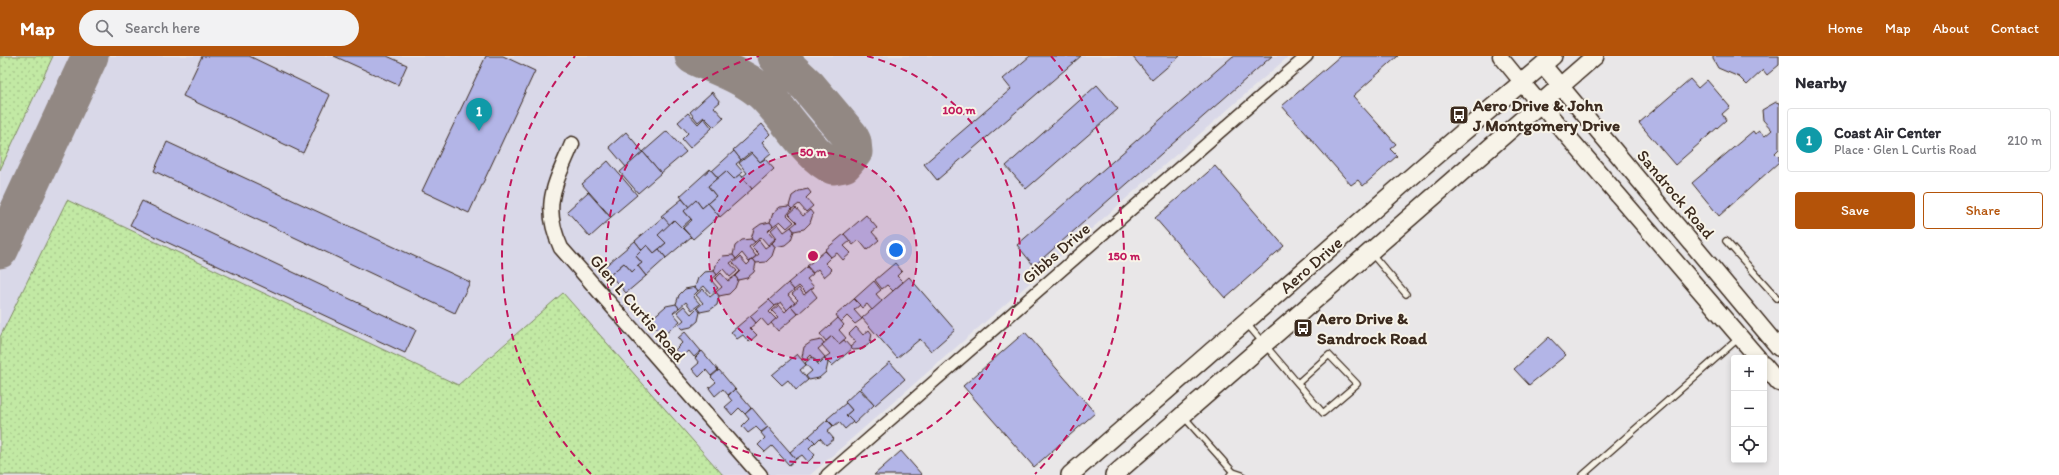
<!DOCTYPE html>
<html lang="en">
<head>
<meta charset="utf-8">
<style>
	body { margin:0; font-family:Itim,sans-serif; background:#f2f2f3; color:#2b2b33 }
	.controls { position:absolute; right:12px; bottom:12px; display:grid; overflow:hidden; border-radius:4px; box-shadow:0 2px 6px #0003 }
	.controls button { width:36px; height:36px; display:grid; place-items:center; padding:0; border:0; border-bottom:1px solid #e1e1e2; background:#fff; color:#2b2b33; font:20px sans-serif }
	.you { position:absolute; left:896px; top:194px; width:14px; height:14px; margin:-10px; border:3px solid #fff; border-radius:50%; background:#1a73e8; box-shadow:0 0 0 6px #1a73e833 }
	.badge { display:grid; place-items:center; width:26px; height:26px; border-radius:50%; background:#b45309; color:#fff; font-size:13px; font-weight:700 }
	.pin { position:absolute; translate:-50% -33px; filter:drop-shadow(0 1px 2px #0008) }
	.pin::after { content:''; position:absolute; top:21px; width:14px; height:12px; background:inherit; clip-path:polygon(0 0,100% 0,50% 100%) }
	.list { margin:0; padding:0; list-style:none }
	h2 { display:flex; justify-content:space-between; align-items:center; height:52px; margin:0; padding:0 16px; font-size:17px }
	h2 small { font-size:13px; font-weight:400; color:#7c7c81 }
	.list li { display:grid; grid-template-columns:26px 1fr auto; gap:12px; align-items:center; box-sizing:border-box; height:64px; margin:0 8px 8px; padding:0 8px; border:1px solid #e1e1e2; border-radius:4px }
	.list b { display:block; font-size:15px; white-space:nowrap }
	.list p { margin:0; font-size:13px; white-space:nowrap; color:#7c7c81 }
	.list em { font-size:13px; font-style:normal; color:#7c7c81 }
	.actions { display:flex; gap:8px; padding:12px 16px }
	.actions a { flex:1; padding:9px 0; border:1px solid #b45309; border-radius:4px; text-align:center; font-size:14px; color:#b45309 }
	.actions .main { background:#b45309; color:#fff }
	.icon { flex:none; width:22px; height:22px; fill:none; stroke:currentColor; stroke-width:2; stroke-linecap:round; stroke-linejoin:round }
	.map { position:relative; flex:none; width:1779px; height:419px; overflow:hidden }
	header { display:flex; align-items:center; gap:24px; box-sizing:border-box; height:56px; padding:0 20px; background:#b45309; color:#fff }
	header strong { font-size:19px }
	nav { display:flex; gap:22px; margin-inline-start:auto; font-size:14px }
	.search { width:280px; height:36px; background:#f2f2f3; display:flex; align-items:center; gap:10px; box-sizing:border-box; padding:0 14px; border-radius:22px; color:#7c7c81; font-size:15px }
	main { display:flex }
	aside { flex:1; background:#fff }
	.map>svg:first-child { display:block }
	.built { fill:#d9d8e8 }
	.grass { fill:url(#grass-dots); stroke:#7e8a61 }
	.lines { fill:none; stroke-linecap:round; stroke-linejoin:round }
	.taxiway { stroke:#928883; stroke-width:37 }
	.building { fill:#b3b5e7; stroke:#3b2a1e }
	.service-casing { stroke:#3b2a1e; stroke-width:8 }
	.minor-casing { stroke:#3b2a1e; stroke-width:14 }
	.tertiary-casing { stroke:#3b2a1e; stroke-width:17 }
	.secondary-casing { stroke:#3b2a1e; stroke-width:19 }
	.primary-casing { stroke:#3b2a1e; stroke-width:20 }
	.service { stroke:#f7f3e8; stroke-width:5.5 }
	.minor { stroke:#f7f3e8; stroke-width:11 }
	.tertiary { stroke:#f7f3e8; stroke-width:14 }
	.secondary { stroke:#f7f3e8; stroke-width:16 }
	.primary { stroke:#f7f3e8; stroke-width:17 }
	.ring { fill:none; stroke:#c2185b; stroke-width:2; stroke-dasharray:7 5 }
	.labels { text-anchor:middle; dominant-baseline:central; stroke-width:4; stroke-linejoin:round; paint-order:stroke }
	.poi-label { font-size:17px; font-weight:bold; fill:#3b2a1e; stroke:#f7f3e8; text-anchor:start }
	.street-label { font-size:17px; fill:#3b2a1e; stroke:#f7f3e8 }
	.centre { fill:#c2185b; stroke:#f7f3e8; stroke-width:2 }
	.ring-label { font-size:12px; text-anchor:middle; font-weight:bold; fill:#c2185b; stroke:#f7f3e8; stroke-width:4; stroke-linejoin:round; paint-order:stroke }
</style>
</head>
<body>
<header>
<strong>Map</strong>
<div class="search"><svg class="icon" aria-label="search" viewBox="0 0 24 24"><circle cx="10" cy="10" r="6"/><path d="M15 15l6 6"/></svg>Search here</div>
<nav><a>Home</a><a>Map</a><a>About</a><a>Contact</a></nav>
</header>
<main>
<div class="map">
<svg width="1779" height="419" viewBox="0 0 1779 419">
	<defs>
		<pattern id="grass-dots" width="8" height="8" patternUnits="userSpaceOnUse"><rect width="8" height="8" fill="#c2e9a4"/><path d="M2 2h.1M6 6h.1" fill="none" stroke="#a8c88d" stroke-width="1.8" stroke-linecap="round"/></pattern>
	</defs>
	<rect width="100%" height="100%" fill="#e9e7e8"/>
	<filter id="ink" filterUnits="userSpaceOnUse"><feTurbulence type="fractalNoise" baseFrequency=".025" numOctaves="2"/><feDisplacementMap in="SourceGraphic" scale="8" xChannelSelector="R" yChannelSelector="G"/><feConvolveMatrix kernelMatrix="1 2 1 2 8 2 1 2 1" color-interpolation-filters="sRGB"/></filter>
	<g filter="url(#ink)">
		<path class="built" d="M0,0H1289L810,419H0Z"/>
		<g class="grass">
			<path d="M0,0H53L0,114Z"/>
			<path d="M67,144L458,329L563,237L723,419H0V281Z"/>
		</g>
		<g class="lines">
			<g class="taxiway">
				<path d="M693,0C716,11 744,20 763,37C783,55 810,101 833,110L844,108L854,96L853,86L850,80L808,30L776,0"/>
				<path d="M0,194L90,0"/>
			</g>
		</g>
		<g class="building">
			<path d="M202,0H249L330,39L303,97L183,40Z"/>
			<path d="M334,0H387L407,9L398,29Z"/>
			<path d="M486,0H503L535,15L469,157L422,135Z"/>
			<path d="M1030,0H1081L937,124L924,108L1011,33L1003,23Z"/>
			<path d="M1132,0H1180L1152,24Z"/>
			<path d="M1233,0H1272L1034,210L1017,189Z"/>
			<path d="M1340,0H1398L1353,40L1396,88L1390,93L1397,100L1363,130L1358,124L1351,129L1282,50Z"/>
			<path d="M1779,0V9L1767,19L1763,14L1747,29L1739,21L1718,12L1713,3V0Z"/>
			<path d="M1690,23L1698,32L1707,24L1730,51L1722,58L1726,64L1675,109L1639,67Z"/>
			<path d="M1097,29L1118,53L1026,133L1006,110Z"/>
			<path d="M712,36L720,46L714,51L724,62L714,71L704,61L698,66L690,56Z"/>
			<path d="M1776,46L1779,47V93L1775,97L1779,101V106L1719,160L1692,127L1753,75L1755,78L1759,75L1765,80L1772,74L1763,64L1762,54Z"/>
			<path d="M688,57L698,68L704,62L712,72L690,92L682,83L688,77L678,66Z"/>
			<path d="M762,68L770,78L762,86L771,97L760,106L751,96L741,104L733,94Z"/>
			<path d="M667,75L686,96L661,117L643,96Z"/>
			<path d="M626,76L643,96L626,111L609,91Z"/>
			<path d="M167,86L470,226L455,257L154,115Z"/>
			<path d="M734,95L741,104L736,108L743,116L734,123L726,115L718,122L712,115Z"/>
			<path d="M643,96L661,117L638,137L620,116Z"/>
			<path d="M752,97L760,106L765,103L774,113L752,133L742,121L747,117L739,107Z"/>
			<path d="M608,105L637,139L611,161L582,128Z"/>
			<path d="M1215,110L1284,190L1225,242L1155,162Z"/>
			<path d="M710,113L718,122L708,130L716,140L702,152L696,144L689,151L680,140Z"/>
			<path d="M726,115L734,123L740,118L752,133L720,161L708,147L716,140L708,130Z"/>
			<path d="M808,133L811,137L806,142L813,150L806,156L799,148L792,153L789,150L792,140L799,135Z"/>
			<path d="M588,136L611,162L590,181L567,155Z"/>
			<path d="M682,143L689,151L684,155L691,163L681,172L674,164L669,169L661,160Z"/>
			<path d="M696,144L702,152L708,147L719,160L693,183L683,172L692,164L684,155Z"/>
			<path d="M142,145L416,274L405,297L130,169Z"/>
			<path d="M789,150L792,153L787,159L794,166L787,172L780,165L773,170L770,166L773,157L780,151Z"/>
			<path d="M796,152L803,160L810,154L813,158L810,167L804,173L794,175L791,171L797,166L789,158Z"/>
			<path d="M866,159L877,172L872,176L879,184L867,194L859,184L853,189L844,178Z"/>
			<path d="M663,161L670,169L658,179L666,187L654,197L647,189L642,194L635,185Z"/>
			<path d="M674,164L691,181L666,202L659,193L666,187L658,179Z"/>
			<path d="M770,166L773,170L768,175L775,183L768,189L761,181L755,186L751,183L754,173L761,168Z"/>
			<path d="M778,168L784,176L791,171L794,175L791,184L785,189L775,191L772,187L777,182L771,174Z"/>
			<path d="M844,178L850,185L844,190L851,197L843,204L837,197L831,201L825,194Z"/>
			<path d="M751,183L755,186L749,191L756,200L749,206L742,197L736,203L733,199L735,190L742,184Z"/>
			<path d="M759,184L765,192L772,187L775,191L772,200L766,206L756,207L753,203L759,198L752,191Z"/>
			<path d="M635,185L642,194L636,200L642,207L632,216L624,207L610,219L604,211Z"/>
			<path d="M647,189L654,197L659,193L666,202L646,220L638,210L642,207L636,200Z"/>
			<path d="M825,195L831,201L825,207L832,214L824,221L818,213L813,217L807,210Z"/>
			<path d="M733,199L736,203L730,207L737,215L730,221L723,213L717,219L714,215L717,206L723,200Z"/>
			<path d="M740,201L747,209L753,203L756,207L754,216L747,222L738,224L735,220L740,215L733,207Z"/>
			<path d="M624,207L632,216L638,210L646,220L626,237L610,219Z"/>
			<path d="M895,207L902,215L897,220L903,226L893,235L887,229L882,233L875,224Z"/>
			<path d="M807,211L813,218L807,223L814,231L806,237L799,230L794,234L788,227Z"/>
			<path d="M714,215L717,219L711,224L718,232L711,238L704,230L698,235L695,231L698,222L704,216Z"/>
			<path d="M721,217L728,225L735,220L738,224L735,232L729,238L719,240L716,236L722,231L715,223Z"/>
			<path d="M909,221L955,274L931,295L920,283L897,302L862,262Z"/>
			<path d="M874,225L881,234L876,238L882,245L872,254L867,248L862,252L854,243Z"/>
			<path d="M788,227L794,234L788,239L795,247L787,254L781,246L775,250L769,244Z"/>
			<path d="M695,231L698,235L693,240L700,248L692,254L686,246L679,252L676,248L679,239L685,233Z"/>
			<path d="M799,232L804,239L811,233L817,241L798,258L791,250L798,244L792,238Z"/>
			<path d="M703,233L710,241L716,236L719,240L717,249L710,254L700,256L697,252L703,247L696,239Z"/>
			<path d="M854,243L860,249L854,254L862,263L855,268L847,260L841,266L836,259Z"/>
			<path d="M769,244L775,250L769,256L776,263L768,270L761,262L756,267L750,260Z"/>
			<path d="M676,248L679,252L673,257L680,265L663,280L650,264L666,250Z"/>
			<path d="M779,249L785,256L791,250L798,258L778,275L771,267L778,261L772,255Z"/>
			<path d="M684,250L691,258L697,252L700,256L698,265L691,271L682,273L678,269L684,264L677,256Z"/>
			<path d="M750,260L756,267L750,272L757,279L749,286L743,279L737,283L731,276Z"/>
			<path d="M838,262L844,269L839,274L846,282L839,288L832,280L826,285L820,278Z"/>
			<path d="M856,271L863,279L869,274L872,278L870,287L863,293L853,294L850,291L856,286L849,278Z"/>
			<path d="M685,276L701,295L694,301L689,295L682,301L675,294L682,287L678,282Z"/>
			<path d="M1025,276L1095,357L1034,411L963,330Z"/>
			<path d="M832,280L839,288L844,284L852,293L832,310L824,302L830,298L822,289Z"/>
			<path d="M1549,281L1566,299L1529,329L1514,313Z"/>
			<path d="M821,284L824,288L818,293L825,301L818,307L811,299L805,305L802,301L804,291L811,286Z"/>
			<path d="M702,295L718,314L711,320L706,314L699,321L692,313L699,307L695,302Z"/>
			<path d="M797,298L806,309L800,314L808,324L796,334L788,324L782,329L772,319Z"/>
			<path d="M812,301L819,309L825,303L828,307L826,316L819,322L809,324L806,320L812,315L805,307Z"/>
			<path d="M890,306L905,323L875,349L860,332Z"/>
			<path d="M719,314L735,333L728,339L723,333L715,340L709,332L716,326L711,321Z"/>
			<path d="M735,333L751,352L745,358L739,352L732,359L725,351L732,345L728,340Z"/>
			<path d="M859,333L874,349L854,368L846,359L852,354L845,346Z"/>
			<path d="M846,347L852,354L846,359L853,366L845,373L839,366L834,370L827,363Z"/>
			<path d="M752,352L768,371L761,376L756,371L748,377L742,370L749,363L745,358Z"/>
			<path d="M827,364L833,370L827,375L834,383L826,389L820,382L815,387L809,380Z"/>
			<path d="M768,371L796,403L789,409L772,390L765,396L758,389L765,382L761,377Z"/>
			<path d="M809,380L815,386L809,392L815,399L808,406L802,399L796,403L790,396Z"/>
			<path d="M901,395L922,419H874Z"/>
		</g>
		<g class="lines">
			<defs>
				<g id="service">
					<path d="M1726,185L1777,242"/>
					<path d="M1371,197L1406,238"/>
					<path d="M1247,268L1323,357L1357,328L1329,299L1298,327"/>
					<path d="M1184,361L1233,416L1230,419"/>
					<path d="M1233,416L1242,419"/>
					<path d="M1583,419L1739,282"/>
				</g>
				<path id="minor" d="M827,419L1307,0"/>
				<g id="tertiary">
					<path d="M1500,0L1522,27"/>
					<path d="M572,88C555,129 541,148 561,192L760,419"/>
				</g>
				<g id="secondary">
					<path d="M1543,9L1779,292"/>
					<path d="M1522,27L1758,302"/>
					<path d="M1764,309L1779,327"/>
				</g>
				<g id="primary">
					<path d="M1070,419L1434,101L1553,0"/>
					<path d="M1114,419L1595,0"/>
				</g>
			</defs>
			<use href="#service" class="service-casing"/>
			<use href="#minor" class="minor-casing"/>
			<use href="#tertiary" class="tertiary-casing"/>
			<use href="#secondary" class="secondary-casing"/>
			<use href="#primary" class="primary-casing"/>
			<use href="#service" class="service"/>
			<use href="#minor" class="minor"/>
			<use href="#tertiary" class="tertiary"/>
			<use href="#secondary" class="secondary"/>
			<use href="#primary" class="primary"/>
		</g>
	</g>
	<circle cx="813" cy="200" r="104" fill="#c2185b" fill-opacity=".12"/>
	<g class="ring">
		<circle cx="813" cy="200" r="104"/>
		<path d="M867 0A207 207 0 1 1 759 0"/>
		<path d="M591 418A311 311 0 0 1 575 0M1051 0A311 311 0 0 1 1035 418"/>
	</g>
	<defs>
		<symbol id="bus-square" viewBox="-11 -11 22 22"><rect x="-9" y="-9" width="18" height="18" rx="4" fill="#3b2a1e" stroke="#f7f3e8"/><path d="M-5-6H5V4H4V6H2V4H-2V6H-4V4H-5ZM-3.5-4V0h7V-4ZM-3.5 1.2v1.5H-2V1.2ZM2 1.2v1.5H3.5V1.2Z" fill="#fff"/></symbol>
	</defs>
	<g fill-rule="evenodd">
		<use href="#bus-square" x="1448" y="48" width="22" height="22"/>
		<use href="#bus-square" x="1292" y="261" width="22" height="22"/>
	</g>
	<g class="labels">
		<g class="poi-label">
			<text x="1473" y="49">Aero Drive &amp; John<tspan x="1473" dy="20">J Montgomery Drive</tspan></text>
			<text x="1317" y="262">Aero Drive &amp;<tspan x="1317" dy="20">Sandrock Road</tspan></text>
		</g>
		<g class="street-label">
			<text transform="translate(1676 138) rotate(50)">Sandrock Road</text>
			<text transform="translate(1056 197) rotate(-41)">Gibbs Drive</text>
			<text transform="translate(1311 209) rotate(-41)">Aero Drive</text>
			<text transform="translate(638 252) rotate(49)">Glen L Curtis Road</text>
		</g>
	</g>
	<circle cx="813" cy="200" r="6" class="centre"/>
	<g class="ring-label">
		<text x="959" y="58">100 m</text>
		<text x="813" y="100">50 m</text>
		<text x="1124" y="204">150 m</text>
	</g>
</svg>
<div class="controls">
<button>+</button>
<button>−</button>
<button><svg class="icon" aria-label="locate" viewBox="0 0 24 24"><circle cx="12" cy="12" r="6"/><path d="M12 2v4M12 18v4M2 12h4M18 12h4"/></svg></button>
</div>
<div class="you"></div>
<div class="pin badge" style="left:479px;top:75px;background:#0f9aa8">1</div>
</div>
<aside>
<h2>Nearby<small></small></h2>
<ul class="list">
<li><span class="badge" style="background:#0f9aa8">1</span><div><b>Coast Air Center</b><p>Place · Glen L Curtis Road</p></div><em>210 m</em></li>
</ul>
<div class="actions"><a class="main">Save</a><a>Share</a></div>
</aside>
</main>
</body>
</html>
